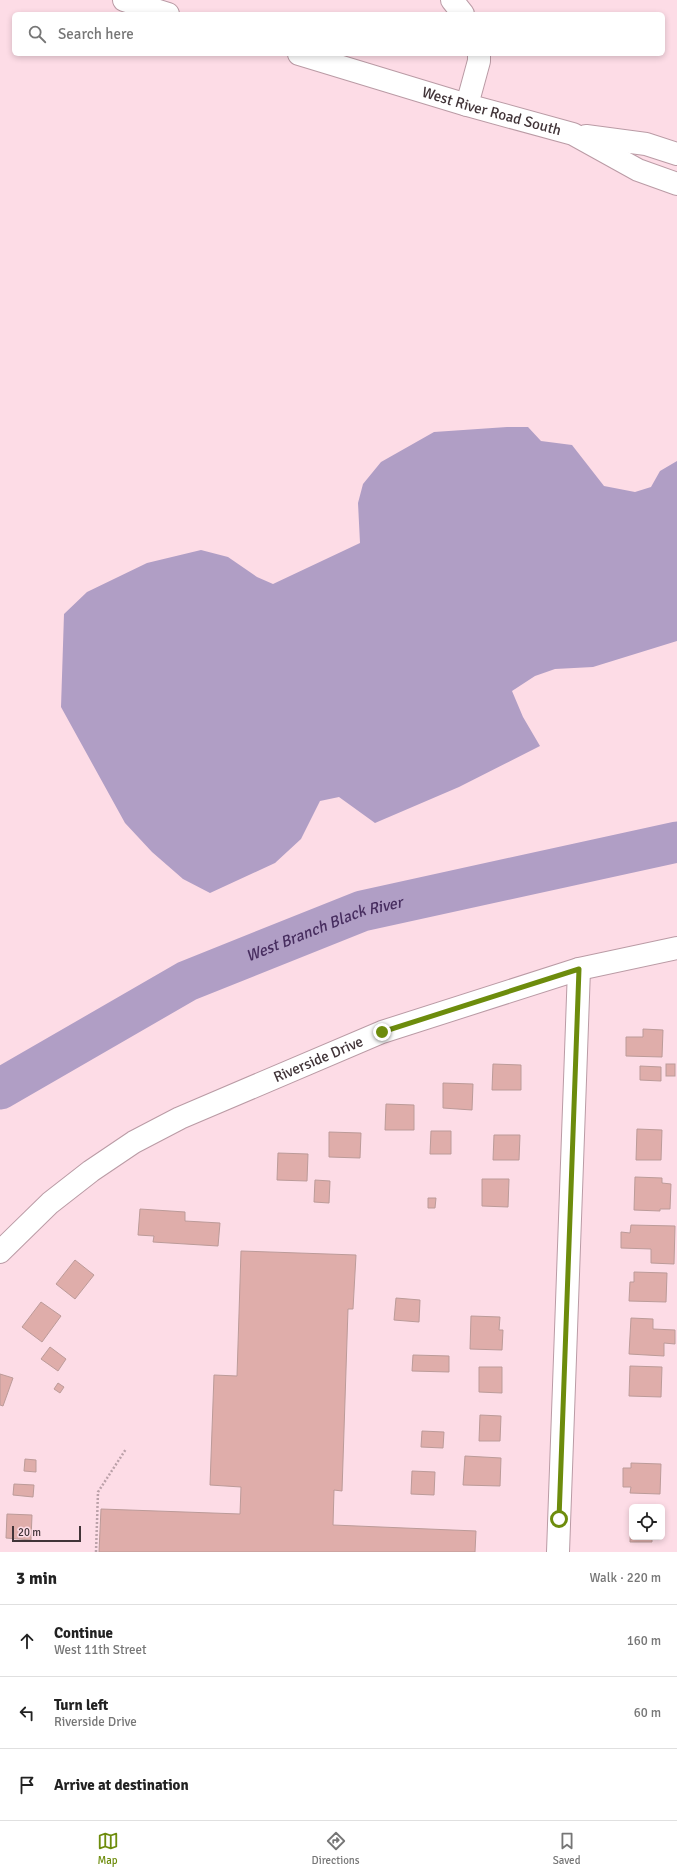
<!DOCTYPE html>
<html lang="en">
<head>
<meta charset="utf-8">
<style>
	body { margin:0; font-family:Signika,sans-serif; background:#f2f2f2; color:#222 }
	.controls { position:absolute; right:12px; bottom:12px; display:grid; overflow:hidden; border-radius:6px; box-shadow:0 2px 6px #0003 }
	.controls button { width:36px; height:36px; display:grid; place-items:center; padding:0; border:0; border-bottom:1px solid #e0e0e0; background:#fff; color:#222; font:20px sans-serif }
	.scale { position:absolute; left:12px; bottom:10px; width:69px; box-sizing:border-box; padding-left:4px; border:2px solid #413438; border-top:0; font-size:11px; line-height:14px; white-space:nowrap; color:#413438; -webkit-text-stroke:3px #fddce6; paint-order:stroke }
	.stop { position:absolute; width:12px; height:12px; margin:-9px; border:3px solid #6d8c0c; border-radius:50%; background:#fff }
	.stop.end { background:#6d8c0c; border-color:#fff; box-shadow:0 1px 4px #0008 }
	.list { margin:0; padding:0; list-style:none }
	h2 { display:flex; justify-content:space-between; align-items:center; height:52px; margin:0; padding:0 16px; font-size:17px }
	h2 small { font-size:13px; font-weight:400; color:#767676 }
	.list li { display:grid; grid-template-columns:26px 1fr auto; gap:12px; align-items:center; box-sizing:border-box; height:72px; padding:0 16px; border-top:1px solid #e0e0e0 }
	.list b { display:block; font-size:15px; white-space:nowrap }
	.list p { margin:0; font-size:13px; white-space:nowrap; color:#767676 }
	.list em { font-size:13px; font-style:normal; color:#767676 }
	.icon { flex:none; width:22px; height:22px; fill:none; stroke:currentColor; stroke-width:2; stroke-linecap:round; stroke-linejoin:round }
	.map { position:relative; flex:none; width:677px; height:1552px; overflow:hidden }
	.search { position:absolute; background:#fff; box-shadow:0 2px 6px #0003; left:12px; right:12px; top:12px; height:44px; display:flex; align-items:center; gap:10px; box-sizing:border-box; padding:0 14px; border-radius:6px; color:#767676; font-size:15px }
	.sheet { height:268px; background:#fff }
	nav { display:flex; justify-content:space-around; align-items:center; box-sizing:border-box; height:56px; border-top:1px solid #e0e0e0; background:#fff; font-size:11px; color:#767676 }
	nav a { display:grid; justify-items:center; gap:2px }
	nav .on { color:#6d8c0c }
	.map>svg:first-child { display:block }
	.water { fill:#b09ec5 }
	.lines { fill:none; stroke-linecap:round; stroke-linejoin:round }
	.river { stroke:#b09ec5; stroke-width:41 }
	.building { fill:#dfadaa; stroke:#bc9b99 }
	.street-casing { stroke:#ba9ba5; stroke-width:24 }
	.secondary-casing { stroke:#ba9ba5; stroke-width:24 }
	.path { stroke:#bba1a9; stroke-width:2.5; stroke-dasharray:2 2; stroke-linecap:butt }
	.street { stroke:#fff; stroke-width:22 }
	.secondary { stroke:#fff; stroke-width:22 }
	.route { stroke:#6d8c0c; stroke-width:5 }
	.labels { text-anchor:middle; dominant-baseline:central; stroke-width:3; stroke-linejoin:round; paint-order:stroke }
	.street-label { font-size:15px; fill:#413438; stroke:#fddce6 }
	.water-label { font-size:16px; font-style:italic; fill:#472d5f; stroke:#fddce6 }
</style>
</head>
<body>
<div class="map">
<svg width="677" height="1552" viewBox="0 0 677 1552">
	<rect width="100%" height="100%" fill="#fddce6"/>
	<path class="water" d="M507,427H528L541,441L572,445L604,486L635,492L651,487L660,471L677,461V641L593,667L555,669L535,676L512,691L523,717L540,746L459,787L375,823L339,797L320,801L301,839L275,863L210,893L183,879L152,852L125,823L61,707L64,614L87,592L147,563L201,550L228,557L257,577L273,584L360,543L358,503L363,484L381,462L434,432Z"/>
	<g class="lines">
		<path class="river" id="s1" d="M0,1089L187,981L362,911L677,842"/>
	</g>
	<g class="building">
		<path d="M643,1029L663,1030L662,1057L626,1056V1037H643Z"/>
		<path d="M493,1064L521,1065V1090H492Z"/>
		<rect x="666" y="1064" width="9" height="12"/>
		<path d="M640,1066L661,1067V1081L640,1080Z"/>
		<path d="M443,1083L473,1084L472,1110L443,1108Z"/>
		<path d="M386,1104L414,1105V1130H385Z"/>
		<path d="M637,1129L662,1130L661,1160H636Z"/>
		<path d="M431,1131H451V1154H430Z"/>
		<path d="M329,1132L361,1133L360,1158L329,1157Z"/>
		<path d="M494,1135H520L519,1160H493Z"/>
		<path d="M278,1153L308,1154L307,1181L277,1180Z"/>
		<path d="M635,1177L662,1178V1183L671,1184L670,1209H660V1211L634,1210Z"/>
		<path d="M482,1179H509L508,1207L482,1206Z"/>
		<path d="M315,1180L330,1181L329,1203L314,1202Z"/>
		<path d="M428,1198H436L435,1208H428Z"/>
		<path d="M140,1209L185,1212V1221L220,1223L218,1246L153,1242L154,1236L138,1235Z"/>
		<path d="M631,1225L675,1226L674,1264L651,1263V1249L621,1248V1232L630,1233Z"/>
		<path d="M241,1251L356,1255L353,1309H348L342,1491L334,1490L333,1525L476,1531L475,1552H99L101,1509L240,1514L241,1487L210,1485L214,1375L237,1376Z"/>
		<path d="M75,1260L94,1275L75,1299L56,1284Z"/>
		<path d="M634,1272L667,1273L666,1302L629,1301L630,1282H634Z"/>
		<path d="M396,1298L420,1300L419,1322L394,1320Z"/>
		<path d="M41,1302L61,1316L42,1342L22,1327Z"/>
		<path d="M471,1316L500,1317L499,1330H503L502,1350L470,1349Z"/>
		<path d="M631,1318L653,1319V1329L675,1330V1344L664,1343V1356L629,1354Z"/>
		<path d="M50,1347L66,1359L58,1371L41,1359Z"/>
		<path d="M413,1355L449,1356V1372L412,1371Z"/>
		<path d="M630,1366L662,1367L661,1397L629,1396Z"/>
		<path d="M479,1367H502V1393L479,1392Z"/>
		<path d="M0,1374L13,1378L3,1406L0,1405Z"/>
		<path d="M58,1383L64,1387L60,1393L54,1389Z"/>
		<path d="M480,1415L501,1416L500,1441H479Z"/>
		<path d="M422,1431L444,1432L443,1448L421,1447Z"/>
		<path d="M465,1456L501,1458L500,1486L463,1485Z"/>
		<path d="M25,1459L36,1460V1472L24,1471Z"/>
		<path d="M631,1463L661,1464L660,1494L630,1493L631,1487H623V1468H631Z"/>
		<path d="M412,1471L435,1472L434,1495L411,1494Z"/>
		<path d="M14,1484L34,1485L33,1497L13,1495Z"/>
		<path d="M631,1512H632V1537H652V1542H630Z"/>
		<path d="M7,1514L32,1515L31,1540L6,1538Z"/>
	</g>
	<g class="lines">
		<defs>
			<g id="street">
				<path id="s2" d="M0,1252L50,1203L91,1171L134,1142L180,1118L382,1032L579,969L677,948"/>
				<path d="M558,1552L579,969"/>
			</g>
			<g id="secondary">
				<path d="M124,0L168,14"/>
				<path d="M452,0L463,14"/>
				<path id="s3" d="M299,54L467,105L573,134L638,170L677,184"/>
				<path d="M467,105L479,61V54"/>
				<path d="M586,136L646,144L677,154"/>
			</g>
		</defs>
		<use href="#street" class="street-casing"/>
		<use href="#secondary" class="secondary-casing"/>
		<path class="path" d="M96,1552L98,1492L126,1449"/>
		<use href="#street" class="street"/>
		<use href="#secondary" class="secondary"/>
	</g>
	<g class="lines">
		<path class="route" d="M382,1032L579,969L559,1519"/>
	</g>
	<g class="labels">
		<g class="street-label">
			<text stroke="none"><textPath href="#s3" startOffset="201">West River Road South</textPath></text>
			<text stroke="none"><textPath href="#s2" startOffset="376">Riverside Drive</textPath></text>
		</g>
		<g class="water-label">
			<text stroke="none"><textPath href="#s1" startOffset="363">West Branch Black River</textPath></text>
		</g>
	</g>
</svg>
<div class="controls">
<button><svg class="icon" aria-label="locate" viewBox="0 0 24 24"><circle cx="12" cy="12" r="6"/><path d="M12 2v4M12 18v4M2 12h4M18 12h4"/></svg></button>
</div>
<div class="scale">20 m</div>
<div class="stop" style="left:559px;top:1519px"></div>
<div class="stop end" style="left:382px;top:1032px"></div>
<div class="search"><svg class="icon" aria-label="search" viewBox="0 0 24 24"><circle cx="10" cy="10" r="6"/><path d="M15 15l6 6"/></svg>Search here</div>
</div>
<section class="sheet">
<h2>3 min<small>Walk · 220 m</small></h2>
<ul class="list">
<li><svg class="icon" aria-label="ahead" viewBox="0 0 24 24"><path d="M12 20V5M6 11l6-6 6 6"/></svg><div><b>Continue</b><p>West 11th Street</p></div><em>160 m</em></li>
<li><svg class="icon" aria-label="left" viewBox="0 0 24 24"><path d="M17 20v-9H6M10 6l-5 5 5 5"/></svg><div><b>Turn left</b><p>Riverside Drive</p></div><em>60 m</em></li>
<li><svg class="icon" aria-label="arrive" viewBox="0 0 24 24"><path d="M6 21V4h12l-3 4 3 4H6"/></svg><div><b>Arrive at destination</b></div></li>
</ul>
</section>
<nav>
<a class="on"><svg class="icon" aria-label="map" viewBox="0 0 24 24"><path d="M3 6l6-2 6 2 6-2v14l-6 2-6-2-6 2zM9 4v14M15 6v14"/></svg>Map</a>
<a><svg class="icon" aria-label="directions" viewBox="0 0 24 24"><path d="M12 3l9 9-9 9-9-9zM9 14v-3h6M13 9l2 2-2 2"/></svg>Directions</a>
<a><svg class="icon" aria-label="saved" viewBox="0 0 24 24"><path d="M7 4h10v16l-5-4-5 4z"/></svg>Saved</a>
</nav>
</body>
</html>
